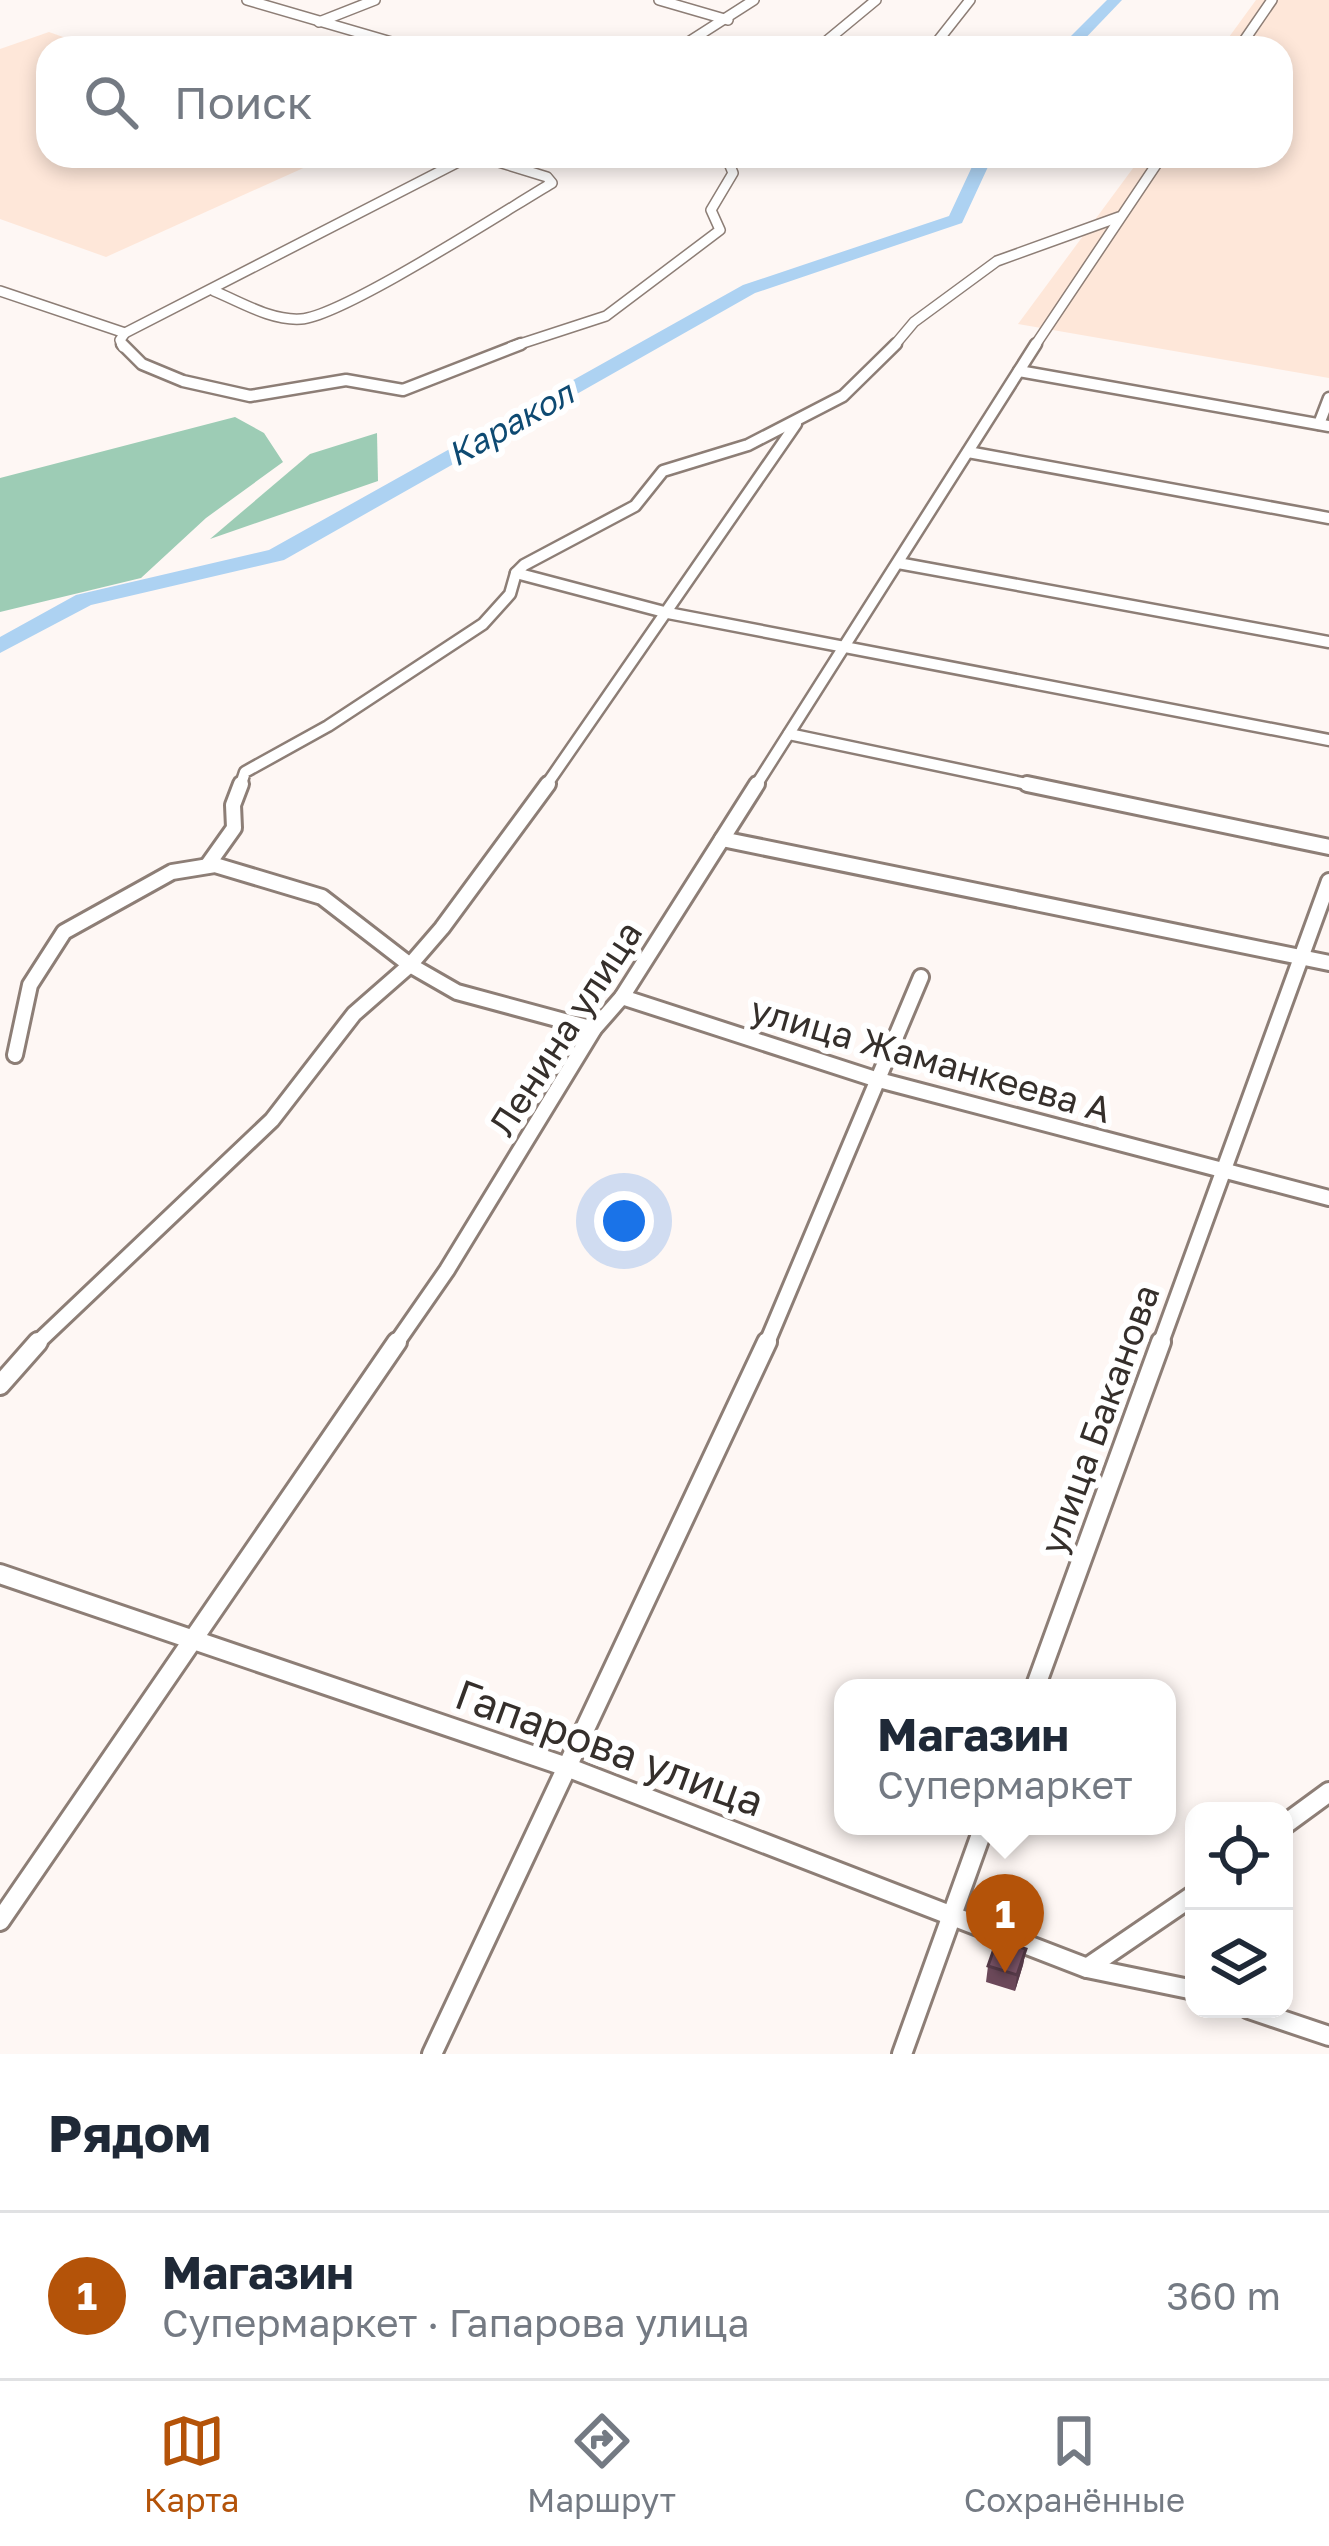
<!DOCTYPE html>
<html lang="ru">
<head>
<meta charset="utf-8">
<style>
	body { margin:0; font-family:"Golos Text",sans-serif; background:#f2f2f3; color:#1f2937 }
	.controls { position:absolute; right:36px; bottom:36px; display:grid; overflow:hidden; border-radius:24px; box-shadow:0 6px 18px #0003 }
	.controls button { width:108px; height:108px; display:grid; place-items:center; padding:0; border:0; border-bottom:3px solid #e0e1e3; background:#fff; color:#1f2937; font:60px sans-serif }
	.you { position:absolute; left:624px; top:1221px; width:42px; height:42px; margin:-30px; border:9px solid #fff; border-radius:50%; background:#1a73e8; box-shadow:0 0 0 18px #1a73e833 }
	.badge { display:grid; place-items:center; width:78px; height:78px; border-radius:50%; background:#b45309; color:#fff; font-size:39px; font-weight:700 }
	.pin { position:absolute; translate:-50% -99px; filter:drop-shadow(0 3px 6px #0008) }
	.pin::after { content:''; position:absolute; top:63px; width:42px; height:36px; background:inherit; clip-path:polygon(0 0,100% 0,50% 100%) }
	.popup { position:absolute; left:834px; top:1679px; width:342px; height:156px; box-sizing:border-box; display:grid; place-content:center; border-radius:24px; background:#fff; filter:drop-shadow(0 3px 9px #0005); font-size:39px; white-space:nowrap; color:#747a83 }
	.popup b { font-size:45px; color:#1f2937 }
	.popup::after { content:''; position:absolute; left:50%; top:100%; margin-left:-24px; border:24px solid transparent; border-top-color:#fff }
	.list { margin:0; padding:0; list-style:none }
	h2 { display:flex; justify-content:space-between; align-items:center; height:156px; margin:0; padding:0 48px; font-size:51px }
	h2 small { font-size:39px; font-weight:400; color:#747a83 }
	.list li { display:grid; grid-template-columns:78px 1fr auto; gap:36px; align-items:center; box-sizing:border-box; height:168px; padding:0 48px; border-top:3px solid #e0e1e3 }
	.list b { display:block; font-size:45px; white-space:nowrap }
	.list p { margin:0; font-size:39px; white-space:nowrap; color:#747a83 }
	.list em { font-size:39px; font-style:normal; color:#747a83 }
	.icon { flex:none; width:66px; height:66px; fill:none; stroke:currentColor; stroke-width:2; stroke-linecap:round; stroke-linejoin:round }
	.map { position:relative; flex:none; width:1329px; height:2054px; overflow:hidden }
	.search { position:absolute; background:#fff; box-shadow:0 6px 18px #0003; left:36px; right:36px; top:36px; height:132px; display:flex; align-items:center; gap:30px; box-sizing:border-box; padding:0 42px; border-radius:36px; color:#747a83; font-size:45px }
	.sheet { height:324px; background:#fff }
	nav { display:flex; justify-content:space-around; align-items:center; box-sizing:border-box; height:168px; border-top:3px solid #e0e1e3; background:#fff; font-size:33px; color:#747a83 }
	nav a { display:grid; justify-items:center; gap:6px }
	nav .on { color:#b45309 }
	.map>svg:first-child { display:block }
	.built { fill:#fee7d9 }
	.forest { fill:#9dccb5 }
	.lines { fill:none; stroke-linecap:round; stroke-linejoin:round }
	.river { fill:#add2f2; fill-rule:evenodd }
	.minor-far3-casing { stroke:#8d7e76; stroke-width:12 }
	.minor-far2-casing { stroke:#8d7e76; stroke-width:15 }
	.minor-far1-casing { stroke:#8d7e76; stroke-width:20 }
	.minor-casing { stroke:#8d7e76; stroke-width:24 }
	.minor-far3 { stroke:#fff; stroke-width:9 }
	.minor-far2 { stroke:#fff; stroke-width:10 }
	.minor-far1 { stroke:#fff; stroke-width:14 }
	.minor { stroke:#fff; stroke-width:18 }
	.wall { fill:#6c495a }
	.shaded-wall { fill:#583c4a }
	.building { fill:#7d5569; stroke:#583c4a; stroke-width:3 }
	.labels { text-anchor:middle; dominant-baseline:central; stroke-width:12; stroke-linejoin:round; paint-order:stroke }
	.far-water-label { font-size:33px; font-style:italic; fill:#0e4a72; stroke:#fff }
	.street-label { font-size:36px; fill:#352f2b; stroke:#fff }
	.near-street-label { font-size:42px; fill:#352f2b; stroke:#fff }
</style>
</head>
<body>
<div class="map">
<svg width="1329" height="2054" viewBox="0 0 1329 2054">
	<rect width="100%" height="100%" fill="#fef7f4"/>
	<g class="built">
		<path d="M1256,0H1329V378L1018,324L1142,156H1281V48H1221Z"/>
		<path d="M49,32L94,48H48V156H330L106,257L0,219V49Z"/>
	</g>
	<g class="forest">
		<path d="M235,417L264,433L283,462L206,518L141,578L0,612V478Z"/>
		<path d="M377,433L378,481L210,539L310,454Z"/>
	</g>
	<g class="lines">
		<g class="river">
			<path d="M1107,0H1122L1076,48H1059Z"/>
			<path d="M977,156H993L962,223L755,293L284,560L91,605L0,653V637L76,595L269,550L743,285L949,216Z"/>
		</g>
		<defs>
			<g id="minor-far3">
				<path d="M247,0L412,48"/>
				<path d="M659,0L728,20"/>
				<path d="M319,22L375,0"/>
				<path d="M679,48L754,0"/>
				<path d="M818,48L876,0"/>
				<path d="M913,48L933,47L970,0"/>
				<path d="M1239,48L1272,0"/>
				<path d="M0,291L125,333"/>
				<path d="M214,291C241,302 271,321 301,319C343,316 506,210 552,183L547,177L479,156"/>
				<path d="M123,347L120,340L125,333L470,156"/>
				<path d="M511,347L606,316L720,230L711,210L733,173L726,156"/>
				<path d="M893,347L914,322L997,261L1119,217"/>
				<path d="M1034,347L1162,156"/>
			</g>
			<g id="minor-far2">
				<path d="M122,344L142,364L183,381L250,396L346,380L403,390L521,344"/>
				<path d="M1019,371L1329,426"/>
				<path d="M1319,424L1329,398"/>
				<path d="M968,452L1329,518"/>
				<path d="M898,563L1329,642"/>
				<path d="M516,573L668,613L1329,740"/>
				<path d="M789,734L1041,787"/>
				<path d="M240,787L245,772L328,726L483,624L510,594L516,573L524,565L635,506L663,471L748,445L843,396L896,344"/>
				<path d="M545,787L796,424"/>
				<path d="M755,787L1036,344"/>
			</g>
			<g id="minor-far1">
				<path d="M1027,784L1329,847"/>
				<path d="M722,839L1329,963"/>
				<path d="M207,866L234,828L233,805L241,784"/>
				<path d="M622,997L875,1079L1329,1198"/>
				<path d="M15,1055L30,985L64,932L172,872L215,865L322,897L410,965L457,992L594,1029"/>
				<path d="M35,1345L272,1120L354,1014L410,965L442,928L548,784"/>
				<path d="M395,1345L447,1270L594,1029L622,997L757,784"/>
				<path d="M766,1345L921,977"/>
				<path d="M1160,1345L1329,881"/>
			</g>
			<g id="minor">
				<path d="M0,1385L38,1342"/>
				<path d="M0,1574L564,1766L1087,1968L1194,1990"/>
				<path d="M1035,1688L1161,1342"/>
				<path d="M1284,1825L1329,1792"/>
				<path d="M0,1921L397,1342"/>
				<path d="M1087,1968L1194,1895"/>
				<path d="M1249,2009L1329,2036"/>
				<path d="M432,2054L767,1342"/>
				<path d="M902,2054L984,1826"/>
			</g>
		</defs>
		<use href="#minor-far3" class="minor-far3-casing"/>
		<use href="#minor-far2" class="minor-far2-casing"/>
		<use href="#minor-far1" class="minor-far1-casing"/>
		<use href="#minor" class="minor-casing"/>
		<use href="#minor-far3" class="minor-far3"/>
		<use href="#minor-far2" class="minor-far2"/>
		<use href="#minor-far1" class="minor-far1"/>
		<use href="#minor" class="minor"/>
	</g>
	<path class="wall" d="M1026,1949L1023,1965L1015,1991L986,1982L988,1966Z"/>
	<path class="shaded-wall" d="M1026,1949L1023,1965L1015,1991L1017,1975Z"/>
	<path class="building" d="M997,1940L1026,1949L1017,1975L988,1966Z"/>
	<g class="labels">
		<g class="far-water-label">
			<text transform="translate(510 423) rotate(-29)">Каракол</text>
		</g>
		<g class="street-label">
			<text transform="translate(565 1028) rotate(-57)">Ленина улица</text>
			<text transform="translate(931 1059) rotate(16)">улица Жаманкеева А</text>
			<text transform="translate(1099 1419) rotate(-70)">улица Баканова</text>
		</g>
		<g class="near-street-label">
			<text transform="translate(610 1747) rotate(20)">Гапарова улица</text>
		</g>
	</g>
</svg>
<div class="controls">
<button><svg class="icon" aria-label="locate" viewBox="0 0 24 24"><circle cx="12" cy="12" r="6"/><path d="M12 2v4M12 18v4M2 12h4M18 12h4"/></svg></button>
<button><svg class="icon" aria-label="layers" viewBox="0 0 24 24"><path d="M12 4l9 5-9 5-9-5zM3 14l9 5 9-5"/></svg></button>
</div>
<div class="you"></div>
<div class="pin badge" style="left:1005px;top:1973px">1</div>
<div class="popup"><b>Магазин</b>Супермаркет</div>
<div class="search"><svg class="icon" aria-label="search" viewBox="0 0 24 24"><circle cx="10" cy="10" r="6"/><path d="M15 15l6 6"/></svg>Поиск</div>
</div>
<section class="sheet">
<h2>Рядом<small></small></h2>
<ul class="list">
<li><span class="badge">1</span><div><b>Магазин</b><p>Супермаркет · Гапарова улица</p></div><em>360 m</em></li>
</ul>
</section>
<nav>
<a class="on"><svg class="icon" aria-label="map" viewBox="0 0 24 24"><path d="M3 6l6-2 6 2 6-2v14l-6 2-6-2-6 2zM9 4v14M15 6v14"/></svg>Карта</a>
<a><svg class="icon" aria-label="directions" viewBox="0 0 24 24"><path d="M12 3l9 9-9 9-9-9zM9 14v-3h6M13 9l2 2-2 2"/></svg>Маршрут</a>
<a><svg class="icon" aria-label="saved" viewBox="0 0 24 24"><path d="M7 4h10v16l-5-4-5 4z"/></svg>Сохранённые</a>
</nav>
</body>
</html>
